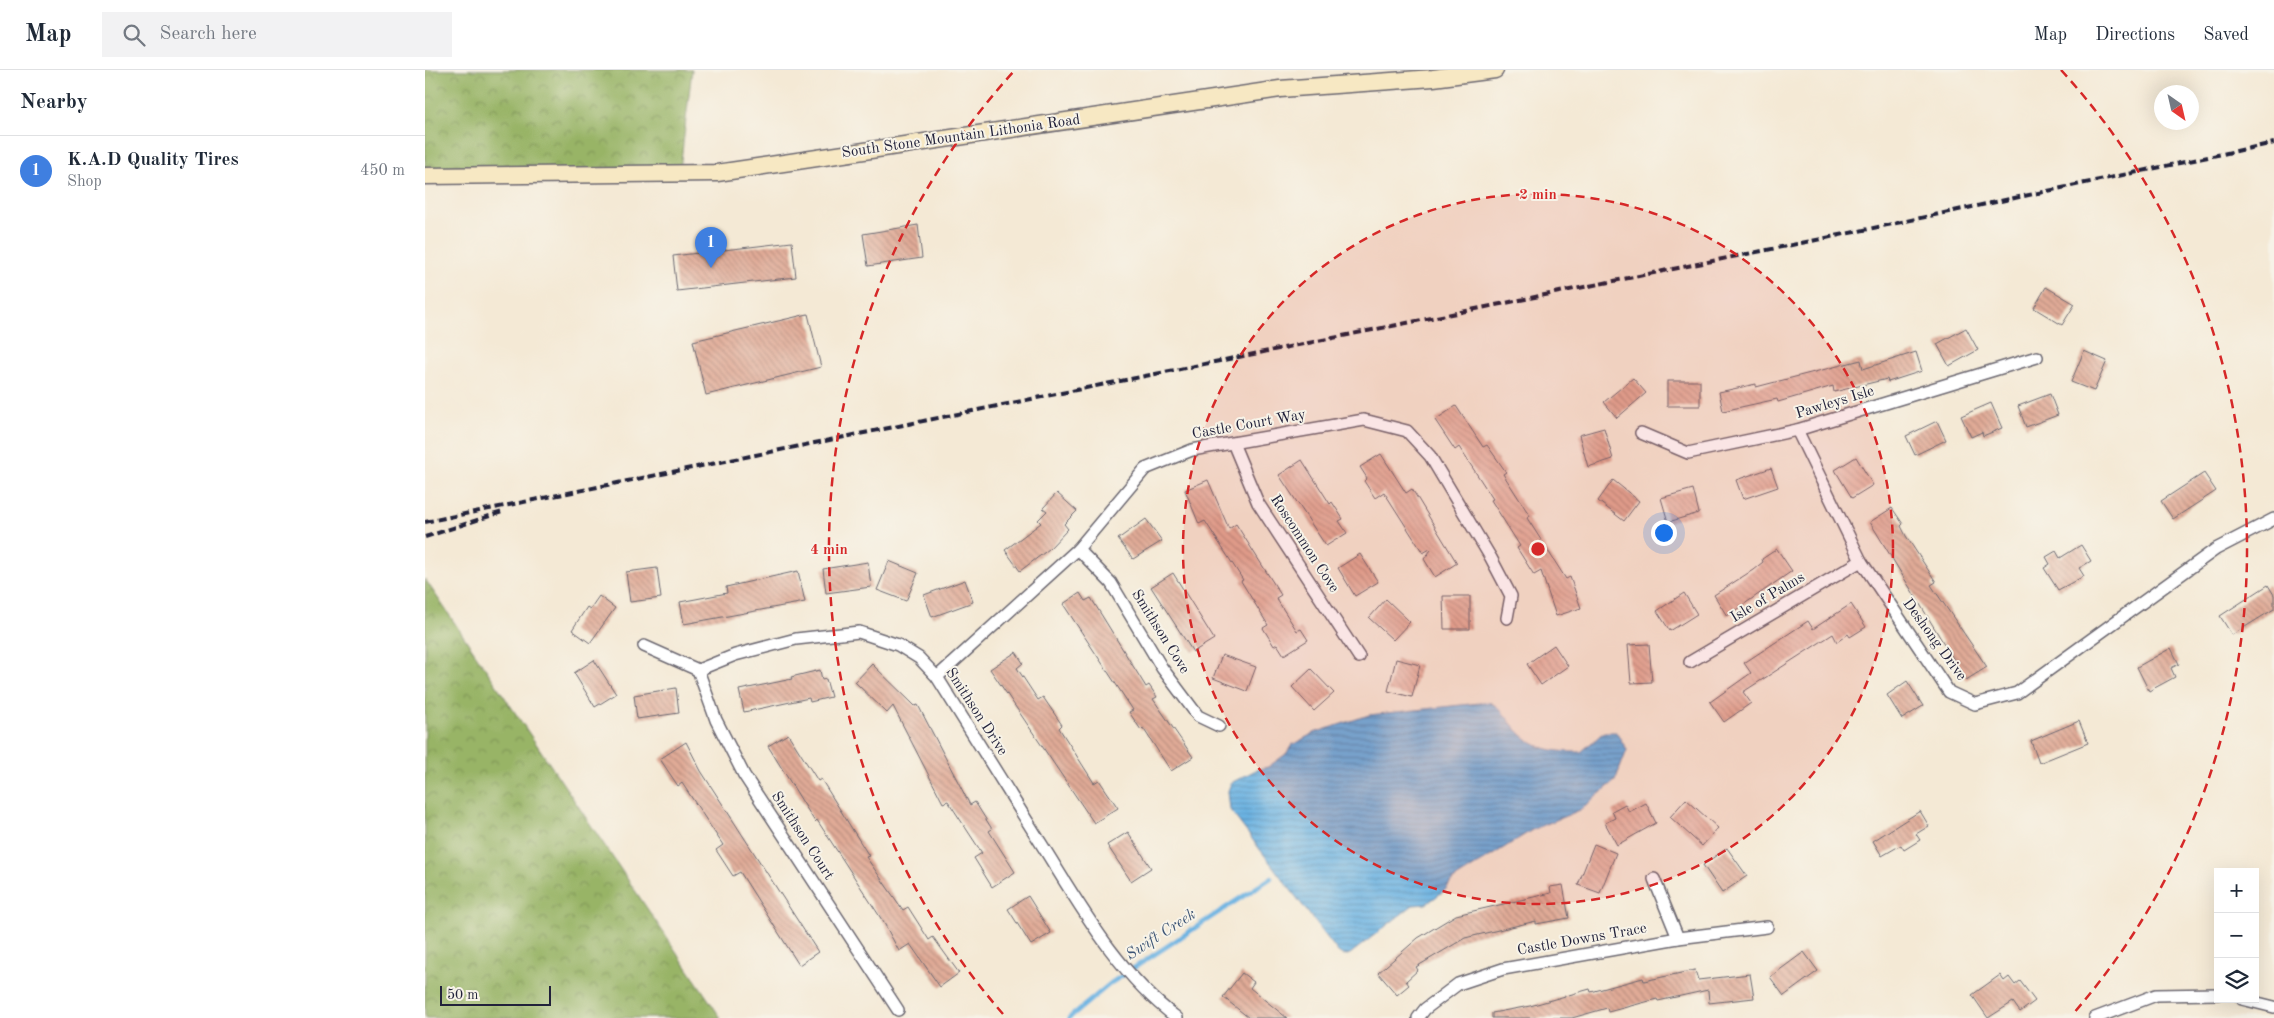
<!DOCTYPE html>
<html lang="en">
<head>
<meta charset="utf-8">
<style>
	body { margin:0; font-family:"Old Standard TT",serif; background:#f2f2f3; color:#1f2937 }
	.controls { position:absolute; right:15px; bottom:15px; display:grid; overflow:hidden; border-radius:0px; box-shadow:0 5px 20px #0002 }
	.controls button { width:45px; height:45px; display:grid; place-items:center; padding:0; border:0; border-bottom:1px solid #e0e1e3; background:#fff; color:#1f2937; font:25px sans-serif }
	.compass { position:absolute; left:1729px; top:15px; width:45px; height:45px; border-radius:50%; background:#fff; box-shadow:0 5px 20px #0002; rotate:146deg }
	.scale { position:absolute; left:15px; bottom:12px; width:111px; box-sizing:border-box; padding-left:5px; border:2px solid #22223b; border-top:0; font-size:14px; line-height:18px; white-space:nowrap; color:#22223b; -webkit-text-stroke:4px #f7f3e8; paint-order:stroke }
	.you { position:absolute; left:1238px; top:462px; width:18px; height:18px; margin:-12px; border:4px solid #fff; border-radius:50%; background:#1a73e8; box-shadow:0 0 0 8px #1a73e833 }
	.badge { display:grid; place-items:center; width:32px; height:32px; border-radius:50%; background:#1f6fb2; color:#fff; font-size:16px; font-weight:700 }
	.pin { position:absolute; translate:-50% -41px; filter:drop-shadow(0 1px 2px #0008) }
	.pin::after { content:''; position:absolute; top:26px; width:18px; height:15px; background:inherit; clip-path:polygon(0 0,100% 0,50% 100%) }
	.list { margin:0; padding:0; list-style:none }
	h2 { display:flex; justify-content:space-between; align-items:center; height:65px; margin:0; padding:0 20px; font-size:21px }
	h2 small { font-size:16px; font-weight:400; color:#747a83 }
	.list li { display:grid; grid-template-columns:32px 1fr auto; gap:15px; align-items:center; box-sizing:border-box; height:70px; padding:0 20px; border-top:1px solid #e0e1e3 }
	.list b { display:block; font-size:19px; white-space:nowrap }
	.list p { margin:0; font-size:16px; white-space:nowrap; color:#747a83 }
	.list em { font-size:16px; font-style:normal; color:#747a83 }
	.icon { flex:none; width:28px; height:28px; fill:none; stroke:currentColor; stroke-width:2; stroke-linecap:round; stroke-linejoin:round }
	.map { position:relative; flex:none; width:1849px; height:948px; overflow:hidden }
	header { display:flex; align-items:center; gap:30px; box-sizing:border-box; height:70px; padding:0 25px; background:#fff; border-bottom:1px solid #e0e1e3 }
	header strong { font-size:24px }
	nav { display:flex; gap:28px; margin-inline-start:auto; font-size:18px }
	.search { width:350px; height:45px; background:#f2f2f3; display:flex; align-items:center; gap:12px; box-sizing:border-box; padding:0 18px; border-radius:0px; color:#747a83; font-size:19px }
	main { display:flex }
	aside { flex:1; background:#fff }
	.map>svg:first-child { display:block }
	.forest { fill:url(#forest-crowns); stroke:#5d6b50 }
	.water { fill:url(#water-rules); stroke:#466a8e }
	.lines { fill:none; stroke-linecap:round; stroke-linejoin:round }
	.stream { stroke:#6bb2e2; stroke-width:4.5 }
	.building { fill:url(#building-back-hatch) }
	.street-casing { stroke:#6c6871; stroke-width:14 }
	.secondary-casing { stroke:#6c6871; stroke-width:19 }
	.street { stroke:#fff; stroke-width:11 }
	.secondary { stroke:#f7e8c3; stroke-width:16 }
	.rail { stroke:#22223b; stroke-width:4; stroke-dasharray:8 4; stroke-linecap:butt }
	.ring { fill:none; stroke:#d62828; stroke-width:2.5; stroke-dasharray:9 6 }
	.labels { text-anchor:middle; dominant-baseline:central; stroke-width:4; stroke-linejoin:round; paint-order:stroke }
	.street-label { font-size:15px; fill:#22223b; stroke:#f7f3e8 }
	.water-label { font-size:16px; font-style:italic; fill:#3c5475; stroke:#f7f3e8 }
	.centre { fill:#d62828; stroke:#f7f3e8; stroke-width:2.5 }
	.ring-label { font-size:15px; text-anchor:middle; font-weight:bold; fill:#d62828; stroke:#f7f3e8; stroke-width:4; stroke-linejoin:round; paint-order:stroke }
</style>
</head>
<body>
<header>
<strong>Map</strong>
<div class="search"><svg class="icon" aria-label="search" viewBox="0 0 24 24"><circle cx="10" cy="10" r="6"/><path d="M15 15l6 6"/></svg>Search here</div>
<nav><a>Map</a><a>Directions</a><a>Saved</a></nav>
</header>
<main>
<aside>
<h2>Nearby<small></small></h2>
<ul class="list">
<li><span class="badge" style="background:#3f7fe0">1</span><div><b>K.A.D Quality Tires</b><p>Shop</p></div><em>450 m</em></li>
</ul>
</aside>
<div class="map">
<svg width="1849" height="948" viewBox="0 0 1849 948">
	<defs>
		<pattern id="forest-crowns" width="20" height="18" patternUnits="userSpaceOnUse" patternTransform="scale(1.25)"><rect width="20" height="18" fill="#98b466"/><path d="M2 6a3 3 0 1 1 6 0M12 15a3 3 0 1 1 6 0" fill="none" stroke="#7c9255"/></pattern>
		<pattern id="water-rules" width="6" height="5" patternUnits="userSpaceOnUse" patternTransform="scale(1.25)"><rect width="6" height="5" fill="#6bb2e2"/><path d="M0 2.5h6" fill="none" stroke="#5890b8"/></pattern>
		<pattern id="building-back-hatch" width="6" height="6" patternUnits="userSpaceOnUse" patternTransform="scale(1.25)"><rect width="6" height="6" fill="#e1ab97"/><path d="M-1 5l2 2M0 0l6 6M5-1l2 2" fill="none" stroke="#b68b7c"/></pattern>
	</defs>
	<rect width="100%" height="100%" fill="#f7f3e8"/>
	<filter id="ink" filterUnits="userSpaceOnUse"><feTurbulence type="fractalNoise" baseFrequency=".02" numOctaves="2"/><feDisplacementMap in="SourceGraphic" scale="10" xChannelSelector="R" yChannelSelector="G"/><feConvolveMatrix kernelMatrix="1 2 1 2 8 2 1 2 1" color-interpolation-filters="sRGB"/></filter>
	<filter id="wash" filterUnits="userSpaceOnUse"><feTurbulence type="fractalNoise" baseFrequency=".0096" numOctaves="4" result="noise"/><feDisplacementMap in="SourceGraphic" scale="20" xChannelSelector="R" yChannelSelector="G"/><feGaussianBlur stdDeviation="1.12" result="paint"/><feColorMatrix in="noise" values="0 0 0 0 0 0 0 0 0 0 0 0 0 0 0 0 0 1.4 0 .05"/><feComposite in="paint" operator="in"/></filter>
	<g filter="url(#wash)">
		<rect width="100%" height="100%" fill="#f4e9d5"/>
		<g class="forest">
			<path d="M0,0H267L255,99L0,105Z"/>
			<path d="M0,509L296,948H0Z"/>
		</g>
		<path class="water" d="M1064,632C1075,637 1079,644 1086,653C1106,679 1125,682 1156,682L1179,662H1191L1202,680L1190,711L1155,740L1107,760L1028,810L1019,821L1001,834L988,835L925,884L919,886L913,882L805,740L803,721L806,713L831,700L843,697L861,684L867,675L889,663L944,645Z"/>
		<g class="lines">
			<path class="stream" d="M644,948L686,913L846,808"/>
		</g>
		<g id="blocks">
			<g class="building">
				<path d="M493,155L497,188L443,196L438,164Z"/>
				<path d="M367,172L371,207L252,221L248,186Z"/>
				<path d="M1621,217L1650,234L1637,255L1609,238Z"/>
				<path d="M383,244L396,297L281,325L268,271Z"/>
				<path d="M1541,258L1553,280L1524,296L1512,274Z"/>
				<path d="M1659,281L1682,291L1669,321L1646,312Z"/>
				<path d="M1491,282L1497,301L1463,312L1462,309L1409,322L1408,316L1353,332L1352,329L1298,341L1294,322L1331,314V317L1436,290L1438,299Z"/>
				<path d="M1208,308L1221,323L1192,348L1179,332Z"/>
				<rect x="1242" y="311" width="33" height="25"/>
				<path d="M1625,324L1633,345L1601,357L1593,336Z"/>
				<path d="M1566,333L1577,358L1558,366L1557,362L1546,367L1536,346Z"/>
				<path d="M1031,336L1058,377L1062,375L1081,402L1078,404L1105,446L1102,448L1141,509L1145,507L1156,538L1131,546L1116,501L1109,505L1092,478L1095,476L1066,430L1068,429L1034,377L1030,380L1010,350Z"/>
				<path d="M1512,351L1521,370L1490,385L1481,366Z"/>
				<path d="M1179,358L1188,389L1163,397L1154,365Z"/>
				<path d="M956,384L981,423L987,419L1032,493L1010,507L999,489L1006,480L1005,479L998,483L959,422L950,428L939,411L942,408L935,397Z"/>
				<path d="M1431,387L1448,415L1427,428L1410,400Z"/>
				<path d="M877,390L905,434L907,432L918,449L914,451L922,463L901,476L854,405Z"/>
				<path d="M1346,398L1353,417L1318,429L1311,410Z"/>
				<path d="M1779,403L1791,421L1748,449L1736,431Z"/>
				<path d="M783,410L804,459L811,454L856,525L851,528L872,561L876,559L883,570L859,585L852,574L849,576L838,558L843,555L816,511L818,510L780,451L774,454L760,420Z"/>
				<path d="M1188,410L1214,431L1199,451L1173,431Z"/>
				<path d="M1268,419L1274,443L1243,452L1236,428Z"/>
				<path d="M632,423L652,441L639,454L643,459L624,479L595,501L580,480L616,453L613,450L622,441L618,438Z"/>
				<path d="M1467,438L1478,454L1476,456L1481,466L1511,512L1506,515L1562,597L1541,610L1445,452Z"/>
				<path d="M721,449L737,471L708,489L693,469Z"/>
				<path d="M1656,475L1666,491L1654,498L1659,506L1633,520L1619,498L1625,494L1621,487L1631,481L1635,488Z"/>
				<path d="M1352,479L1367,501L1302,546L1289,525L1328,500L1338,492L1337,489Z"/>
				<path d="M935,484L953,512L930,526L913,498Z"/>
				<path d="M464,491L493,503L481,531L452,520Z"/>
				<path d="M443,492L446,517L401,523L398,499Z"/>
				<path d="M232,498L236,528L205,532L201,502Z"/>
				<path d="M373,501L380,532L259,554L255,532L302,523L301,517Z"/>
				<path d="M748,503L789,569L768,582L726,517Z"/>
				<path d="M540,510L548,532L507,547L499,525Z"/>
				<path d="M1843,515L1849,525V539L1807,565L1795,546Z"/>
				<path d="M655,523L660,531L666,528L721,617L724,615L732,627L728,629L768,687L746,701L718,658L716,660L704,642L708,640L638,534Z"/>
				<path d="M1259,523L1272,544L1245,561L1232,541Z"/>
				<path d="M174,526L190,538L165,573L147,560L162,537L165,539Z"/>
				<path d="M1018,526H1045V559H1019Z"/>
				<path d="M961,529L985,552L968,570L944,548Z"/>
				<path d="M1426,534L1441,557L1425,567L1423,564L1412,572L1408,564L1318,622L1326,633L1299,652L1285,632L1326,603L1319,593L1383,551L1388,559Z"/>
				<path d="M1224,574L1227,612L1206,613L1203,575Z"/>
				<path d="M1129,575L1143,596L1116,615L1102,594Z"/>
				<path d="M1746,578L1754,594L1746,598L1750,607L1724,621L1712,597Z"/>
				<path d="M591,582L598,593L592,598L613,630L618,627L637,655L634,658L669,713L674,710L693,738L669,753L565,599Z"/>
				<path d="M797,585L831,597L822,621L788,608Z"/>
				<path d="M971,589L995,595L987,627L963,621Z"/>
				<path d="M169,590L191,624L170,637L149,603Z"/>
				<path d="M447,594L490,636L493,635L545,735L550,732L567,759L564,761L590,802L567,817L549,788L557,783L523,731L518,733L468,636L462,643L430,612Z"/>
				<path d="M886,599L909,623L889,641L867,617Z"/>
				<path d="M395,600L397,610L401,609L406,627L385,632L384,628L319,642L314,620L367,609L366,607Z"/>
				<path d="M1482,611L1498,636L1477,649L1462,625Z"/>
				<path d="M251,618L254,643L212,649L209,625Z"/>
				<path d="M1654,651L1663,673L1614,693L1606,671Z"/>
				<path d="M363,664L393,711L396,709L444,786L441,787L478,840L483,837L504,870L508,867L534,903L515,917L485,874L474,881L459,853L392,750L390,752L343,676Z"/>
				<path d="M261,672L276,701L393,882L374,895L315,802L308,806L291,780L298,775L257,713L253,716L235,689Z"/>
				<path d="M1261,729L1293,758L1277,776L1245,747Z"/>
				<path d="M1221,733L1231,753L1192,775L1180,753L1190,748L1187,741L1200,734L1204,742Z"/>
				<path d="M1495,741L1504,756L1491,764L1495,770L1479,780L1476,775L1457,786L1448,771Z"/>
				<path d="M703,762L726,798L706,811L682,775Z"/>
				<path d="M1169,774L1191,783L1175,823L1153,815Z"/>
				<path d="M1302,778L1322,806L1297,823L1278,795Z"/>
				<path d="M1138,815L1144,848L1111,854V851L1040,868L991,897L993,900L981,911L984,915L972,925L953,903L993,868L1031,845L1126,823L1125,817Z"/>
				<path d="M603,826L626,863L606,875L583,839Z"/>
				<path d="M1379,882L1393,901L1359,926L1345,907Z"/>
				<path d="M1270,900L1273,910L1325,904L1329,928L1284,933L1283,920L1233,931L1232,929L1183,942L1182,938L1147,948H1067V943L1105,936L1165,919L1166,922L1218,908L1219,911Z"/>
				<path d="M817,903L829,912L825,918L862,948H824L798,927Z"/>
				<path d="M1575,905L1579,911L1584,907L1590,915L1595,911L1610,931L1595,942L1588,932L1563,948L1547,925Z"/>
			</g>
		</g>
	</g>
	<g filter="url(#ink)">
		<use href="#blocks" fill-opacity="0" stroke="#6c6871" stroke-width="1"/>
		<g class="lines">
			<defs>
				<g id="street">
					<path d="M1372,360L1436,491L1524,622L1550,634L1592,623L1791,479L1849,449"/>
					<path d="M1216,363L1263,383L1372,360L1612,287"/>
					<path d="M808,373L833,433L934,587"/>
					<path d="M653,479L686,513L737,598L773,646L794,656"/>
					<path d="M219,576L273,600L310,585L371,569L434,562L473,575L494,588L512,607C547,663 582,719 617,775C656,837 692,903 752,948"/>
					<path d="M1265,592L1436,491"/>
					<path d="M273,600L291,650L319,705L473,940"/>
					<path d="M512,607L653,479L720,399L767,380L939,350L982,361L1005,386L1066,488L1086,526L1082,548"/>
					<path d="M1229,809L1253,868"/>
					<path d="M1817,929L1849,937"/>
					<path d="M993,948L1000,939L1033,914L1078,899L1253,868L1342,857"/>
					<path d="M1670,948L1731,925L1793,924"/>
				</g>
				<path id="secondary" d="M0,106L292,103L855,19L1008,8L1070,0"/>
			</defs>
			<use href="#street" class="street-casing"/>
			<use href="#secondary" class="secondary-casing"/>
			<use href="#street" class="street"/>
			<use href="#secondary" class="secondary"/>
			<g class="rail">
				<path d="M0,452L1401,168L1849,73"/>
				<path d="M0,467L77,442"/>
			</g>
		</g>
	</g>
	<circle cx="1113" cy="479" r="355" fill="#d62828" fill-opacity=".12"/>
	<g class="ring">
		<circle cx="1113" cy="479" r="355"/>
		<path d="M578 944A709 709 0 0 1 590 0M1636 0A709 709 0 0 1 1648 944"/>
	</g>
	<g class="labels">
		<g class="street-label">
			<text transform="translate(536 67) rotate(-8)">South Stone Mountain Lithonia Road</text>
			<text transform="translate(1410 333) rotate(-17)">Pawleys Isle</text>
			<text transform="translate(824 355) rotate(-10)">Castle Court Way</text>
			<text transform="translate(879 474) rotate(57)">Roscommon Cove</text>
			<text transform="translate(1343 528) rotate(-31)">Isle of Palms</text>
			<text transform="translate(735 562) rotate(58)">Smithson Cove</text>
			<text transform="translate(1509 570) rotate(54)">Deshong Drive</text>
			<text transform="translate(551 642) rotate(57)">Smithson Drive</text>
			<text transform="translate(377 766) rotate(57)">Smithson Court</text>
			<text transform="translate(1157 870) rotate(-10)">Castle Downs Trace</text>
		</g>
		<g class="water-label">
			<text transform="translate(736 865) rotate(-33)">Swift Creek</text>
		</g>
	</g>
	<circle cx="1113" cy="479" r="8" class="centre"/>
	<g class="ring-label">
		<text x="1113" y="129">2 min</text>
		<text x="404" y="484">4 min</text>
	</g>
</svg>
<div class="controls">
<button>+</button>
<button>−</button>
<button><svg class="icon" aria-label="layers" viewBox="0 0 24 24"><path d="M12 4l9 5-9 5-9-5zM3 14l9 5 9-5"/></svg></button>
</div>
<svg class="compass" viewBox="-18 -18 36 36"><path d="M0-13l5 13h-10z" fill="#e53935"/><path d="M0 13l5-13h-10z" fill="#747a83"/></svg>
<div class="scale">50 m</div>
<div class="you"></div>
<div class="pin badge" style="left:286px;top:198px;background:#3f7fe0">1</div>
</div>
</main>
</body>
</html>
